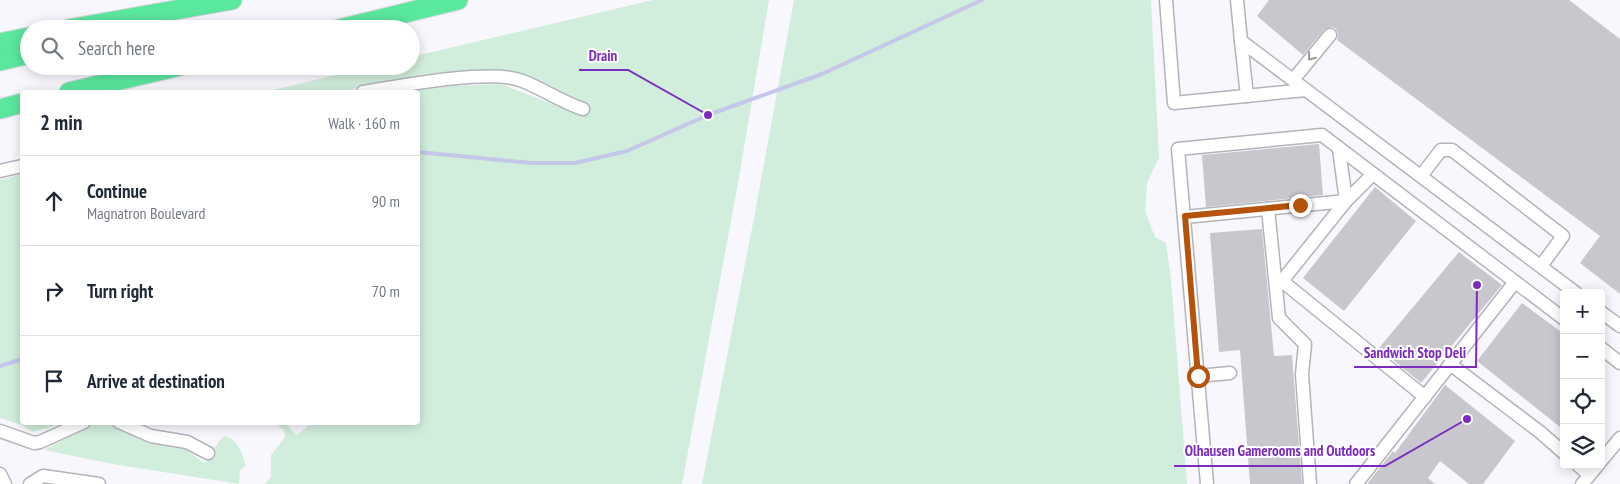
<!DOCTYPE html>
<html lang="en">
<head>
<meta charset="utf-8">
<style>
	body { margin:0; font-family:"PT Sans Narrow",sans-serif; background:#f6f6f7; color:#1f2937 }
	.controls { position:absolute; right:15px; bottom:15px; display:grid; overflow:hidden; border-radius:5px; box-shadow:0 2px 12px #0003 }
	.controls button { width:45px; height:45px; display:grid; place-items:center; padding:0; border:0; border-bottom:1px solid #e0e1e3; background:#fff; color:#1f2937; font:25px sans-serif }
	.stop { position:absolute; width:15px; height:15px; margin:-11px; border:4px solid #b45309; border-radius:50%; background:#fff }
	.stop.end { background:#b45309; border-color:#fff; box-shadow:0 1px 5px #0008 }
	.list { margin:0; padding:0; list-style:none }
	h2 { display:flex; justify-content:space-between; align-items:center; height:65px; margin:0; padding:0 20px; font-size:21px }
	h2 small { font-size:16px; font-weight:400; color:#747a83 }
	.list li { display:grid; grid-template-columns:32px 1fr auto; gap:15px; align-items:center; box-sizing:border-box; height:90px; padding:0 20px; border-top:1px solid #e0e1e3 }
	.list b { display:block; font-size:19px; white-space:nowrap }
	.list p { margin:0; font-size:16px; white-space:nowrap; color:#747a83 }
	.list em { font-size:16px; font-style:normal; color:#747a83 }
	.icon { flex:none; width:28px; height:28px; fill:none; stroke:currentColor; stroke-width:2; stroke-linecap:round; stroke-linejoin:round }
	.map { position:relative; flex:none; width:1620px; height:484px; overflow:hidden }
	.search { position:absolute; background:#fff; box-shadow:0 2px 12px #0003; left:20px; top:20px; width:400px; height:55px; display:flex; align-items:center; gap:12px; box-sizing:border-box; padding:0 18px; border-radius:28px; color:#747a83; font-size:19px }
	.panel { position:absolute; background:#fff; box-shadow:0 2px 12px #0003; left:20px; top:90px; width:400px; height:335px; border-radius:5px }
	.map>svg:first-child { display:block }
	.green { fill:#d1eddb }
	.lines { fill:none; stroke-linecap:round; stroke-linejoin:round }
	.stream { stroke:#c4c6ea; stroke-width:4 }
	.building { fill:#c7c7cd }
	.minor-casing { stroke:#b3b3b9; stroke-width:15 }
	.highway-casing { stroke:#d6d6d6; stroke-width:21 }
	.minor { stroke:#fff; stroke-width:12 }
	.highway { stroke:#5ae79e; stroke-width:19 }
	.oneway { stroke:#989899 }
	.route { stroke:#b45309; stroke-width:6 }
	.leader { fill:none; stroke:#7b2cbf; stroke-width:2 }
	.callout-dot { fill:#7b2cbf; stroke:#fff; stroke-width:2 }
	.callout-label { font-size:15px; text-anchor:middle; font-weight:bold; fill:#7b2cbf; stroke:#fff; stroke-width:4; stroke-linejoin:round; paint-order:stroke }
</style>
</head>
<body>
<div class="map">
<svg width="1620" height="484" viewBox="0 0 1620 484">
	<rect width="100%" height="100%" fill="#f7f7fd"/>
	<g class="green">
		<path d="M653,0H769L738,183L682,484H265L271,477V455L285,437L284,431L276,423H285L297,435L312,423L418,422V92H407L452,86L501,84L578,114L590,109L526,80L371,86L337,92H265L374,66H411V57Z"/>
		<path d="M794,0H1151L1159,157L1147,183L1145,211L1155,237L1166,243L1171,280L1187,484H702L754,218Z"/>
		<path d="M22,174V422L59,423L51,427L33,432L22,425L0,418V180Z"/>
		<path d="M106,423L139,436L150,444H165L185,449L204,463C214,455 214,443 225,436C238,439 242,454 246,465L240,471L239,484L113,464L44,450L93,424Z"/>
	</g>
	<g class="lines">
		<g class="stream">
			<path d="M418,152L531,163H575L627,151L708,115L822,74L982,0"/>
			<path d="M0,366L22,359"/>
		</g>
	</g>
	<g class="building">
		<path d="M1269,0H1569L1620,39V294L1580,263L1600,236L1337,40L1338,33L1335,28L1331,27L1324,30L1303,55L1257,16Z"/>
		<path d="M1319,144L1323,195L1206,207L1202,155Z"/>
		<path d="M1375,187L1416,221L1344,311L1303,278Z"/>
		<path d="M1262,229L1274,356L1292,355L1302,484H1250L1240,350L1219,352L1210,233Z"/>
		<path d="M1459,252L1502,285L1421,383L1379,348Z"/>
		<path d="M1522,303L1564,334V422L1560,427L1477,361Z"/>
		<path d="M1445,385L1515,441L1483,484H1469L1440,461L1428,478L1435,484H1367L1393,451L1395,453Z"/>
	</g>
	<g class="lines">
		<defs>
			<g id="minor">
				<path d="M1166,0L1174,103L1306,90"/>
				<path d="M1237,0L1241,41L1576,293"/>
				<path d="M1241,41L1247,96"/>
				<path d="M1293,80L1330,35"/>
				<path d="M363,92C399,86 487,69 520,80C542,88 561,102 583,109"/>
				<path d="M0,171L22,166"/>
				<path d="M1421,176L1441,150H1452L1563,236L1541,266"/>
				<path d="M1268,209L1279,318L1305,344L1302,374L1310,484"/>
				<path d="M1185,217L1346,201L1339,149"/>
				<path d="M1282,281L1425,397"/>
				<path d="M1278,286L1346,201L1373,174"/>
				<path d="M1601,312L1620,326"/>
				<path d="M1601,348L1620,363"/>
				<path d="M1450,364L1540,432L1564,453"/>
				<path d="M1198,376L1230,373"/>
				<path d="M119,422L151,436L187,442L208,453"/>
				<path d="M0,431L34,443L40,442L84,422"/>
				<path d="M1601,461L1620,438"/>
				<path d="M1578,465L1589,475"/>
				<path d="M0,474L5,484"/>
				<path d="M30,484L43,476L99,484"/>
				<path d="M1207,484L1178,149L1322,135L1564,319"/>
				<path d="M1356,484L1515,282"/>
				<path d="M1582,484L1598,465"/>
			</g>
			<g id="highway">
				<path d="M68,29L232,0"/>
				<path d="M339,29L458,0"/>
				<path d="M0,43L29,37"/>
				<path d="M0,61L29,54"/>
				<path d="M69,92L180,66"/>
				<path d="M0,109L22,103"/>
			</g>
		</defs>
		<use href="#minor" class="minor-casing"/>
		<use href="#highway" class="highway-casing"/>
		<use href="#minor" class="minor"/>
		<use href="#highway" class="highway"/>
	</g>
	<defs><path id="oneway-chevron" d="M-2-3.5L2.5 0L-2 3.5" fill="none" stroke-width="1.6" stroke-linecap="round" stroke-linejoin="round" transform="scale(1.25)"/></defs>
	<use class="oneway" href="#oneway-chevron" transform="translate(1311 57) rotate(129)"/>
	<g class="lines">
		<path class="route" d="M1198,376L1185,216L1300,205"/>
	</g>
	<path class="leader" d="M708 115L628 70H579M1477 285L1476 367H1354M1467 419L1385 466H1174"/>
	<g class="callout-dot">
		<circle cx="708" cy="115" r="5"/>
		<circle cx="1477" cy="285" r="5"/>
		<circle cx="1467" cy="419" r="5"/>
	</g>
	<g class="callout-label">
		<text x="603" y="61">Drain</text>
		<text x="1415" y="358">Sandwich Stop Deli</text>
		<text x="1280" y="456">Olhausen Gamerooms and Outdoors</text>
	</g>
</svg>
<div class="controls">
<button>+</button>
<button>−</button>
<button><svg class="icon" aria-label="locate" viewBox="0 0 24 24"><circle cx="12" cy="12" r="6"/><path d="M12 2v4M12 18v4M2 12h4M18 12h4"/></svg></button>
<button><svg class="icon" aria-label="layers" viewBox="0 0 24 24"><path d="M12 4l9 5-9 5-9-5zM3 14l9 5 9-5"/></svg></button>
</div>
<div class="stop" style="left:1198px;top:376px"></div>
<div class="stop end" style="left:1300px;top:205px"></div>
<div class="search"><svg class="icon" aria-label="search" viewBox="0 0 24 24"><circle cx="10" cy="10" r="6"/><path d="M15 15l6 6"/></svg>Search here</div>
<section class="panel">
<h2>2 min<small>Walk · 160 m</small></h2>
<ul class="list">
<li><svg class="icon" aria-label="ahead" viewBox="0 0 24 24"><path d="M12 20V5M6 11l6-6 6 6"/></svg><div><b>Continue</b><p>Magnatron Boulevard</p></div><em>90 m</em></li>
<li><svg class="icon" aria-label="right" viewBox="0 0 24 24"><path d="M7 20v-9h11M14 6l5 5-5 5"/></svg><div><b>Turn right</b></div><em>70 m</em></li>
<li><svg class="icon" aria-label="arrive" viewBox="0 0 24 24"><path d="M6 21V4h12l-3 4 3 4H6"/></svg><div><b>Arrive at destination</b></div></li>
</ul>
</section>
</div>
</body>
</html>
